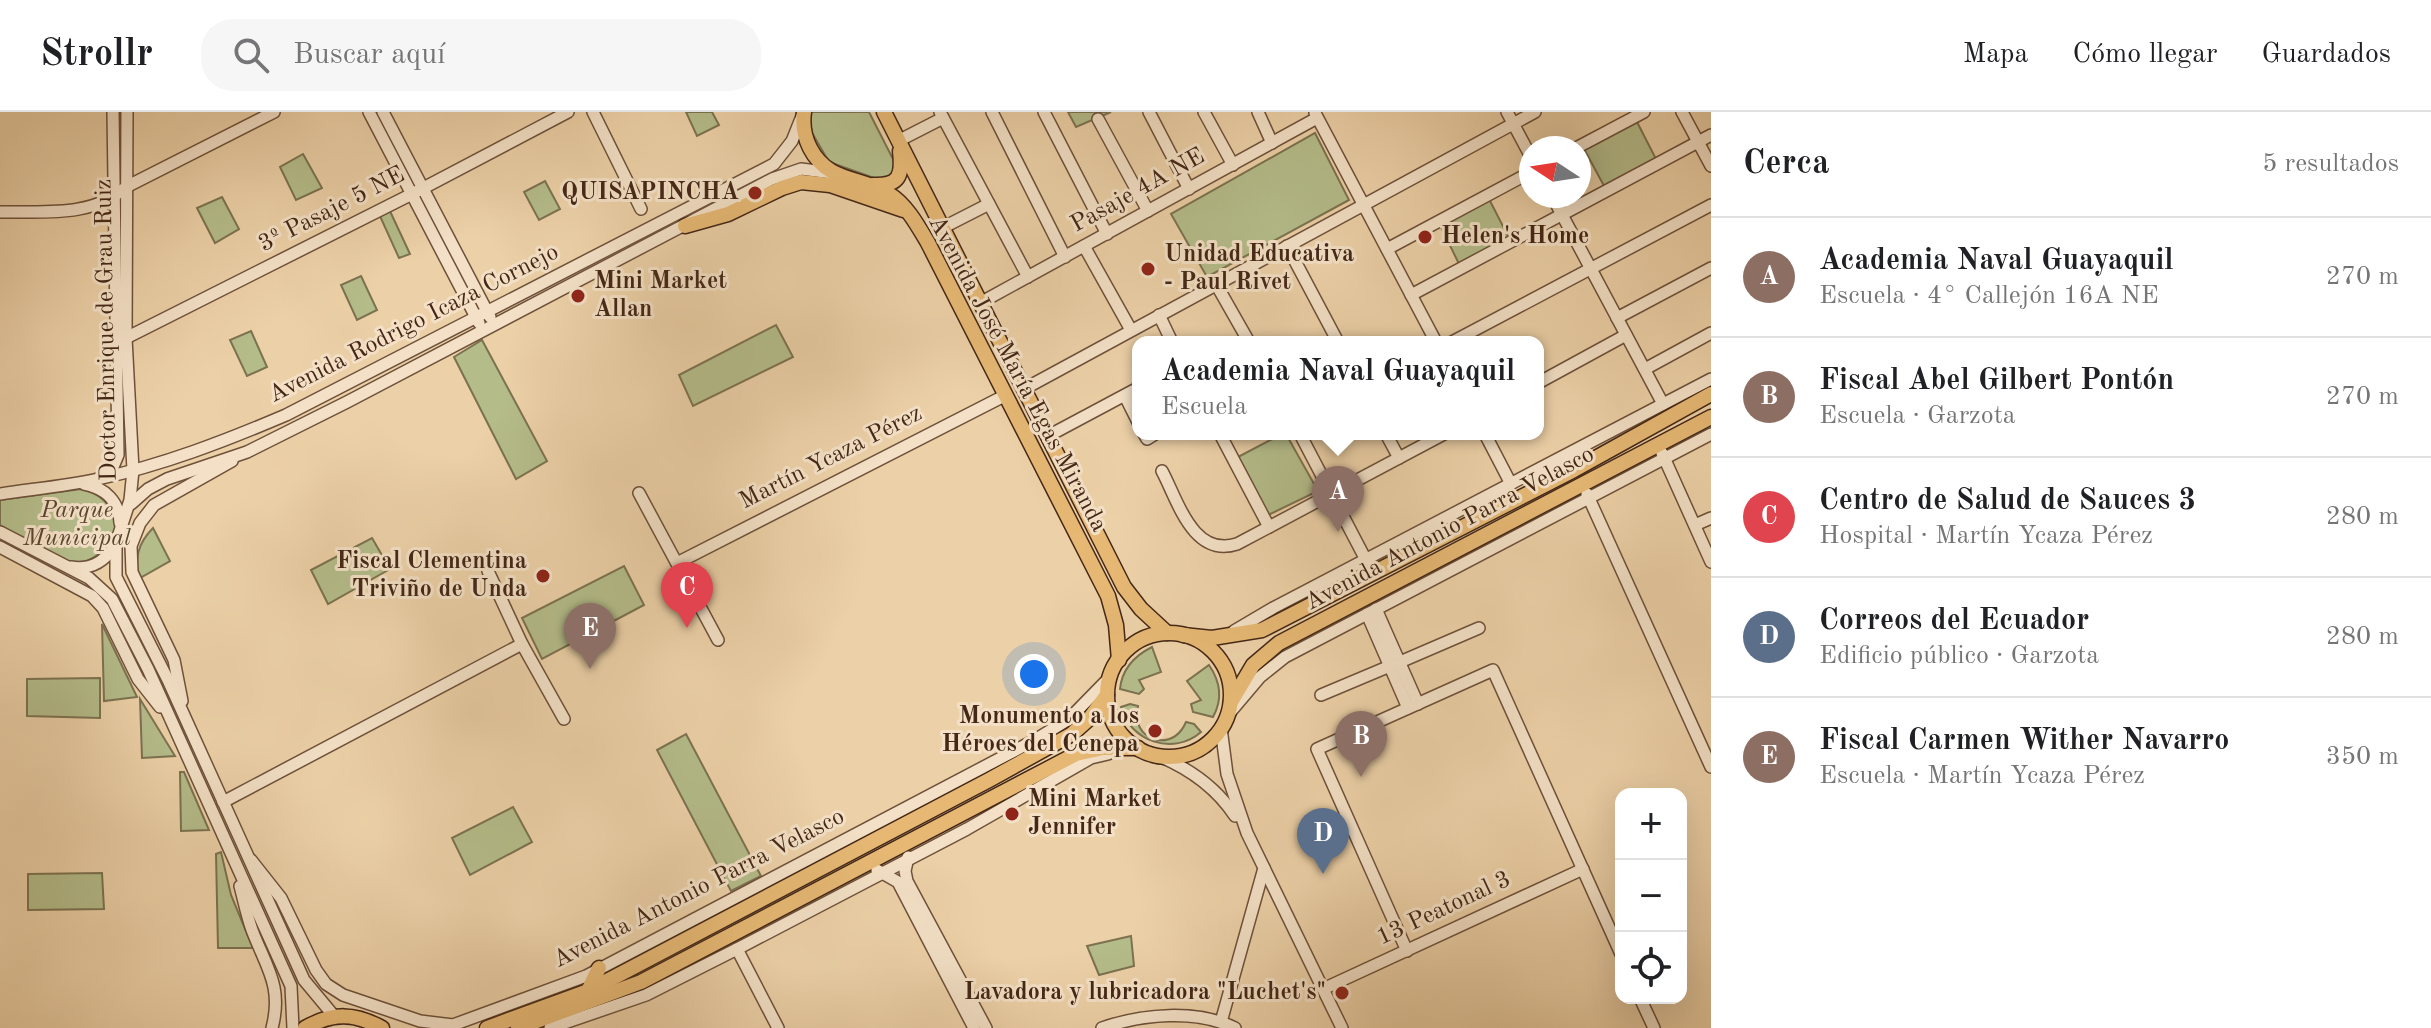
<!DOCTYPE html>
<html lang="es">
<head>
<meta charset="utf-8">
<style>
	body { margin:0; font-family:"Old Standard TT",serif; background:#f6f6f6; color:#202124 }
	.controls { position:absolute; right:24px; bottom:24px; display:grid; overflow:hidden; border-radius:16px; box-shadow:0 8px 32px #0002 }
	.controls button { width:72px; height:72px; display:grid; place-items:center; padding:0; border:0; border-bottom:2px solid #e0e0e0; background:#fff; color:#202124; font:40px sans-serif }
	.compass { position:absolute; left:1519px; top:24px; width:72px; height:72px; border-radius:50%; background:#fff; box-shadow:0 8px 32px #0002; rotate:282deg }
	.you { position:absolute; left:1034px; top:562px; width:28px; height:28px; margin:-20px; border:6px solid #fff; border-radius:50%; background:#1a73e8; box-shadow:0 0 0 12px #1a73e833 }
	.badge { display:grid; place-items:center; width:52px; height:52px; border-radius:50%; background:#8f2418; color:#fff; font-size:26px; font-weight:700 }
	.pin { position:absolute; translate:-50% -66px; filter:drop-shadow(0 2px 4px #0008) }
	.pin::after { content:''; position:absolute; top:42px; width:28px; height:24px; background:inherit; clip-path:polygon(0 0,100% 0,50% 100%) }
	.popup { position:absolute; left:1132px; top:224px; width:412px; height:104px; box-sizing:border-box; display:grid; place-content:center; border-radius:16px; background:#fff; filter:drop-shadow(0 2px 6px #0005); font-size:26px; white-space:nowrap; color:#757577 }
	.popup b { font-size:30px; color:#202124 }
	.popup::after { content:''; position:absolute; left:50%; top:100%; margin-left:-16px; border:16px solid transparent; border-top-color:#fff }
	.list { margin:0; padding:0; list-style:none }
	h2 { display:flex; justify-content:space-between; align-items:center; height:104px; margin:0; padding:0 32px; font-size:34px }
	h2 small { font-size:26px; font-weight:400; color:#757577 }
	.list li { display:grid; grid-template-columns:52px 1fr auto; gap:24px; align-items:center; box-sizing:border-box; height:120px; padding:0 32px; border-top:2px solid #e0e0e0 }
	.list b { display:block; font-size:30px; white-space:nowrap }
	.list p { margin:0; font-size:26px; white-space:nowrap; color:#757577 }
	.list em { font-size:26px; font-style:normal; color:#757577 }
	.icon { flex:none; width:44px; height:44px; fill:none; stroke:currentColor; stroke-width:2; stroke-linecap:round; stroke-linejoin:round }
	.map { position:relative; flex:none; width:1711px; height:916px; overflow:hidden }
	header { display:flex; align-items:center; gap:48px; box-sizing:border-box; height:112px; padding:0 40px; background:#fff; border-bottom:2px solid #e0e0e0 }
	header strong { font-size:38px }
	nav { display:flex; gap:44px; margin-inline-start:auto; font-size:28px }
	.search { width:560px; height:72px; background:#f6f6f6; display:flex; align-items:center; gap:20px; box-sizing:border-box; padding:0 28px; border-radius:32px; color:#757577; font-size:30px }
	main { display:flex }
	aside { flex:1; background:#fff }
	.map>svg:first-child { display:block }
	.green { fill:#b4bc8a; stroke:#7c7250; stroke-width:2 }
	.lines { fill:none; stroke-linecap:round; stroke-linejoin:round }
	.minor-casing { stroke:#6e513a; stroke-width:14 }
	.major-casing { stroke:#442716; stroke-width:17 }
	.minor { stroke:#f3e0c6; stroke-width:11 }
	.major { stroke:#e6b874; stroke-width:14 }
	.poi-dot { fill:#8f2418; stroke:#f3e0c6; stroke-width:3 }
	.labels { text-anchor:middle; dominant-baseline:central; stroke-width:6; stroke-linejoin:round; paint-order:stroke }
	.street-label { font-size:24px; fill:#442716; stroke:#f3e0c6 }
	.poi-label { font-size:24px; font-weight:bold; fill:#442716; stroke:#f3e0c6; text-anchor:end }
	.park-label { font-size:24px; font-style:italic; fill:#5a452d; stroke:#f3e0c6 }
</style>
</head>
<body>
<header>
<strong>Strollr</strong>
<div class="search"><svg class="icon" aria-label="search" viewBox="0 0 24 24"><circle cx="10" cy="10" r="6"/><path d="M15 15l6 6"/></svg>Buscar aquí</div>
<nav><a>Mapa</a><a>Cómo llegar</a><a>Guardados</a></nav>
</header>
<main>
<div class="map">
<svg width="1711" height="916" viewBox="0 0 1711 916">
	<rect width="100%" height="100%" fill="#ecd0a7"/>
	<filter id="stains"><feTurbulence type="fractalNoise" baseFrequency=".0025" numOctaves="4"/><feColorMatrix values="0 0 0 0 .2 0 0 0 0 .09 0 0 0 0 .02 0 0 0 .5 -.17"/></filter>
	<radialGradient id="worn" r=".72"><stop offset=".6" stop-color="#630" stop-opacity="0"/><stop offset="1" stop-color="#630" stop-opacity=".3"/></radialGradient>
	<g class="green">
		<path d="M686,0H712L719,13L697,24Z"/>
		<path d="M810,0H869L895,51V57L889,67H877L829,50L811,19Z"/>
		<path d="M1068,0H1111L1076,15Z"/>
		<path d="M1636,8L1656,47L1604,74L1583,35Z"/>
		<path d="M1315,21L1349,88L1207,165L1171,102Z"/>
		<path d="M303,42L322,76L296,88L280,55Z"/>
		<path d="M545,69L560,97L539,108L524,80Z"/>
		<path d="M222,85L239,117L215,131L197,96Z"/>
		<path d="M1488,85L1509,126L1459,152L1439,111Z"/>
		<path d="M389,97L410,142L399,146L379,102Z"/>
		<path d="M361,164L377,198L357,208L341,173Z"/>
		<path d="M776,213L793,245L693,294L679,263Z"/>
		<path d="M251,219L267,255L247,264L230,228Z"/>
		<path d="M482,228L547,349L516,367L454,245Z"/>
		<path d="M1282,322H1286L1318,379L1268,403L1238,345Z"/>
		<path d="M81,377C116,384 132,425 96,444C91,447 85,451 79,451C57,451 19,424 0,413V388Z"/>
		<path d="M153,416L170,449L140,466C133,446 139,430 153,416Z"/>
		<path d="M372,426L390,457L328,492L311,458Z"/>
		<path d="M624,454L644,493L542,547L522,506Z"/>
		<path d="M102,512L137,585L104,589Z"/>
		<path d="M1152,535L1161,560L1139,568L1144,577L1139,582L1120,577C1122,557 1134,544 1152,535Z"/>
		<path d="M1209,553C1220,569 1223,587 1213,605L1193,600L1191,592L1201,588L1187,569Z"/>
		<path d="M100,566V606L27,604V567Z"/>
		<path d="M140,587L175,644L142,646Z"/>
		<path d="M1130,592L1138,594C1135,610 1139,622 1155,628C1170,630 1180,624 1186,610L1194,612L1201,620C1174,644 1130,630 1121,595Z"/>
		<path d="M686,622L761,764L731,779L657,638Z"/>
		<path d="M180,660H184L209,718L181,719Z"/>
		<path d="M513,695L532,730L470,763L452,726Z"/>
		<path d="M221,740L231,783L253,836H218L216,742Z"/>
		<path d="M102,761L104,797L28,798V762Z"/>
		<path d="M1131,824L1134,854L1099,863L1087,834Z"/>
	</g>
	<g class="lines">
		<defs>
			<g id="minor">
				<path d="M127,0L126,226L133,358L130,388L116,431V465L168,568L304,868L334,904"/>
				<path d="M369,0L479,211"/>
				<path d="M383,0L490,205"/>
				<path d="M593,0L641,97"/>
				<path d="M940,0L1028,165"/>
				<path d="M992,0L1065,145"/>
				<path d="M1044,0L1107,122"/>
				<path d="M1149,0L1189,77"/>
				<path d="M1204,0L1233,53"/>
				<path d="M1258,0L1272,31"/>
				<path d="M1507,0L1531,45"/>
				<path d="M1682,0L1711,54"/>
				<path d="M1315,1L1436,230"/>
				<path d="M1098,7L1148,99"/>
				<path d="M898,29L943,6"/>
				<path d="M1576,36L1644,0"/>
				<path d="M1552,84L1663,292"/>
				<path d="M0,100C43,99 92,106 126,75L274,0"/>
				<path d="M942,116L989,92"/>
				<path d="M1084,134L1131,218"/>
				<path d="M1287,134L1338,230"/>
				<path d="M1387,137L1531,60"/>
				<path d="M1216,172L1249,230"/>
				<path d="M1411,183L1711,23"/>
				<path d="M980,191L1317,6"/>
				<path d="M1159,203L1172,230"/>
				<path d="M1617,206L1711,156"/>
				<path d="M1452,230L1711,93"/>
				<path d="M114,232L412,82L568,0"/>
				<path d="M1645,257L1711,221"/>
				<path d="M1538,271L1626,223"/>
				<path d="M1024,277L1535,0"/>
				<path d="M1125,284L1138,310"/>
				<path d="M1144,322L1147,327L1155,322"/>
				<path d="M1220,322L1269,415"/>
				<path d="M1300,322L1366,448"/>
				<path d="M1386,322L1399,346"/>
				<path d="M1485,322L1511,372"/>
				<path d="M1048,324L1138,276"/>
				<path d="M1662,341L1711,450"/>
				<path d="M1162,359C1178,389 1193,446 1237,432L1444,322"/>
				<path d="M101,364L113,355L118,343L113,0"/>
				<path d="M84,372C105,376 119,389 120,411"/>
				<path d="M639,381L718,528"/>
				<path d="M0,382C33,377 66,374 98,367C163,353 225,329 286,303L774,52L792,29L802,4"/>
				<path d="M1587,382L1711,655"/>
				<path d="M131,392L148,377L167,367L247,340L347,290L772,67L801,57L832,61"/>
				<path d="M1695,413L1711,406"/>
				<path d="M0,420L89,466L112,487L148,557L291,874L293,916"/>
				<path d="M0,435L92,484L103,496L138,567L160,595"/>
				<path d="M677,451L1006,283"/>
				<path d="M71,455C90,458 103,451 114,435"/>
				<path d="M488,459L522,532L564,607"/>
				<path d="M1376,497L1418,592"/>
				<path d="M1367,502L1408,596"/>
				<path d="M1234,519L1273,496L1711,267"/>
				<path d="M1400,550L1479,516"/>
				<path d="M1321,583L1390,554"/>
				<path d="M182,589L174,548L132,460L131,434L140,411L154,393L232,349"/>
				<path d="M1227,604L1260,565L1285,545L1711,322"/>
				<path d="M1221,616L1227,662L1247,721L1342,916"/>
				<path d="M1159,644C1190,657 1216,675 1235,704"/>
				<path d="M223,690L522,532"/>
				<path d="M908,745L905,759L907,769L986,916"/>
				<path d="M251,748L281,786L316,858L326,872L343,883L420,909L453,913L586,864L1035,628L1069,607L1111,564"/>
				<path d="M877,758L898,770L974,916"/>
				<path d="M240,774C244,789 247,804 252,818C266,855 283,874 272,916"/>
				<path d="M737,837L778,916"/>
				<path d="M1407,839L1317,637L1493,558L1621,842"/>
				<path d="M1323,877L1583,757"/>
				<path d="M1640,886L1654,916"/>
				<path d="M1221,910L1264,756"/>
				<path d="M550,916L646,883L737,837L967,717L1091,646L1108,642"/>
				<path d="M1102,916C1142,902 1196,897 1235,916"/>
			</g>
			<g id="major">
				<path d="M804,0C802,14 804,24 810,36C828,71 860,64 889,82C906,92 918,114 928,131L1108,484L1116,513L1119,548"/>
				<path d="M884,0L1124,475L1141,497L1167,521"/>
				<path d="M873,73C899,74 903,64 900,39"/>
				<path d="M685,114L728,102L782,76L801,70L830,73L903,98"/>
				<circle cx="1169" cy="583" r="62"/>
				<path d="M1183,523L1212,526L1262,518L1574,358L1711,282"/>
				<path d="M1231,590L1253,553L1279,531L1711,305"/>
				<path d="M588,879L599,856"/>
				<path d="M305,916C333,900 355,901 382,916"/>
				<path d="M487,916L588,879L989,668L1072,622L1090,606L1107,583"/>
				<path d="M518,916L641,870L1076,642L1103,636H1138"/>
			</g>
		</defs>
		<use href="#minor" class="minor-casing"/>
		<use href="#major" class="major-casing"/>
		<use href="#minor" class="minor"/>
		<use href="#major" class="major"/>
	</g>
	<g class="poi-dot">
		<circle cx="755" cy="81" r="8"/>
		<circle cx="1425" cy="125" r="8"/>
		<circle cx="1148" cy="157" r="8"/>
		<circle cx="578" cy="184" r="8"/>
		<circle cx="543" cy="464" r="8"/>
		<circle cx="1155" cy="619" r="8"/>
		<circle cx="1012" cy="702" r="8"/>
		<circle cx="1342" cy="881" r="8"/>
	</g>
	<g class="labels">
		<g class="street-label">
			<text transform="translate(1138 79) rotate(-29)">Pasaje 4A NE</text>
			<text transform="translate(332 98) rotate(-27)">3º Pasaje 5 NE</text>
			<text transform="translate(414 212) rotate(-27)">Avenida Rodrigo Icaza Cornejo</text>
			<text transform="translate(107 218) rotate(-91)">Doctor Enrique de Grau Ruiz</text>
			<text transform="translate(1017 262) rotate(62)">Avenida José María Egas Miranda</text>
			<text transform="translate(831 346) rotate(-27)">Martín Ycaza Pérez</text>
			<text transform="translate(1450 417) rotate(-28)">Avenida Antonio Parra Velasco</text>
			<text transform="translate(699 777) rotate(-27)">Avenida Antonio Parra Velasco</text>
			<text transform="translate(1444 797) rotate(-25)">13 Peatonal 3</text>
		</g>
		<g class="poi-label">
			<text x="739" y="81">QUISAPINCHA</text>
			<text x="1441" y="125" text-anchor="start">Helen's Home</text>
			<text x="1164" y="143" text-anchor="start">Unidad Educativa<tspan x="1164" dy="28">- Paul Rivet</tspan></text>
			<text x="594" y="170" text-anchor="start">Mini Market<tspan x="594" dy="28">Allan</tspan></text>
			<text x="527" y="450">Fiscal Clementina<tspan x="527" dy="28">Triviño de Unda</tspan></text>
			<text x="1139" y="605">Monumento a los<tspan x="1139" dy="28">Héroes del Cenepa</tspan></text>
			<text x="1028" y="688" text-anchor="start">Mini Market<tspan x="1028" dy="28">Jennifer</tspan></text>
			<text x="1326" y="881">Lavadora y lubricadora "Luchet's"</text>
		</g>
		<g class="park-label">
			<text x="77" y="399">Parque<tspan x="77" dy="28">Municipal</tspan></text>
		</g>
	</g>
	<rect width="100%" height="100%" filter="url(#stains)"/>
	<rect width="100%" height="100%" fill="url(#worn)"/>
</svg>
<div class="controls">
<button>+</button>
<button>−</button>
<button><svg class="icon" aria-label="locate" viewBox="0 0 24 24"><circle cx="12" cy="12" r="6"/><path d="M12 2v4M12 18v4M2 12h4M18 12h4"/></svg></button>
</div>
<svg class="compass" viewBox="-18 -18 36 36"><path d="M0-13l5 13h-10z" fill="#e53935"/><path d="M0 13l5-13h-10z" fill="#757577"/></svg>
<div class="you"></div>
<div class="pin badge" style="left:1338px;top:420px;background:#8d6e63">A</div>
<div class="popup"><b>Academia Naval Guayaquil</b>Escuela</div>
<div class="pin badge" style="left:1361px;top:665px;background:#8d6e63">B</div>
<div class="pin badge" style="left:687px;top:516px;background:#e0444e">C</div>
<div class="pin badge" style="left:1323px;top:762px;background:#5c6f8a">D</div>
<div class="pin badge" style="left:590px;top:557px;background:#8d6e63">E</div>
</div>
<aside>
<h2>Cerca<small>5 resultados</small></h2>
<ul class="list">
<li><span class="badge" style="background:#8d6e63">A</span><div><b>Academia Naval Guayaquil</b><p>Escuela · 4° Callejón 16A NE</p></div><em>270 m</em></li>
<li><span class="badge" style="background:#8d6e63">B</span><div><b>Fiscal Abel Gilbert Pontón</b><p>Escuela · Garzota</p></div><em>270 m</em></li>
<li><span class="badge" style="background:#e0444e">C</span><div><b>Centro de Salud de Sauces 3</b><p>Hospital · Martín Ycaza Pérez</p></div><em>280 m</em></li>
<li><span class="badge" style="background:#5c6f8a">D</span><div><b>Correos del Ecuador</b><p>Edificio público · Garzota</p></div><em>280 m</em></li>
<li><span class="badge" style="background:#8d6e63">E</span><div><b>Fiscal Carmen Wither Navarro</b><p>Escuela · Martín Ycaza Pérez</p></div><em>350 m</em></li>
</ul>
</aside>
</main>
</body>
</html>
